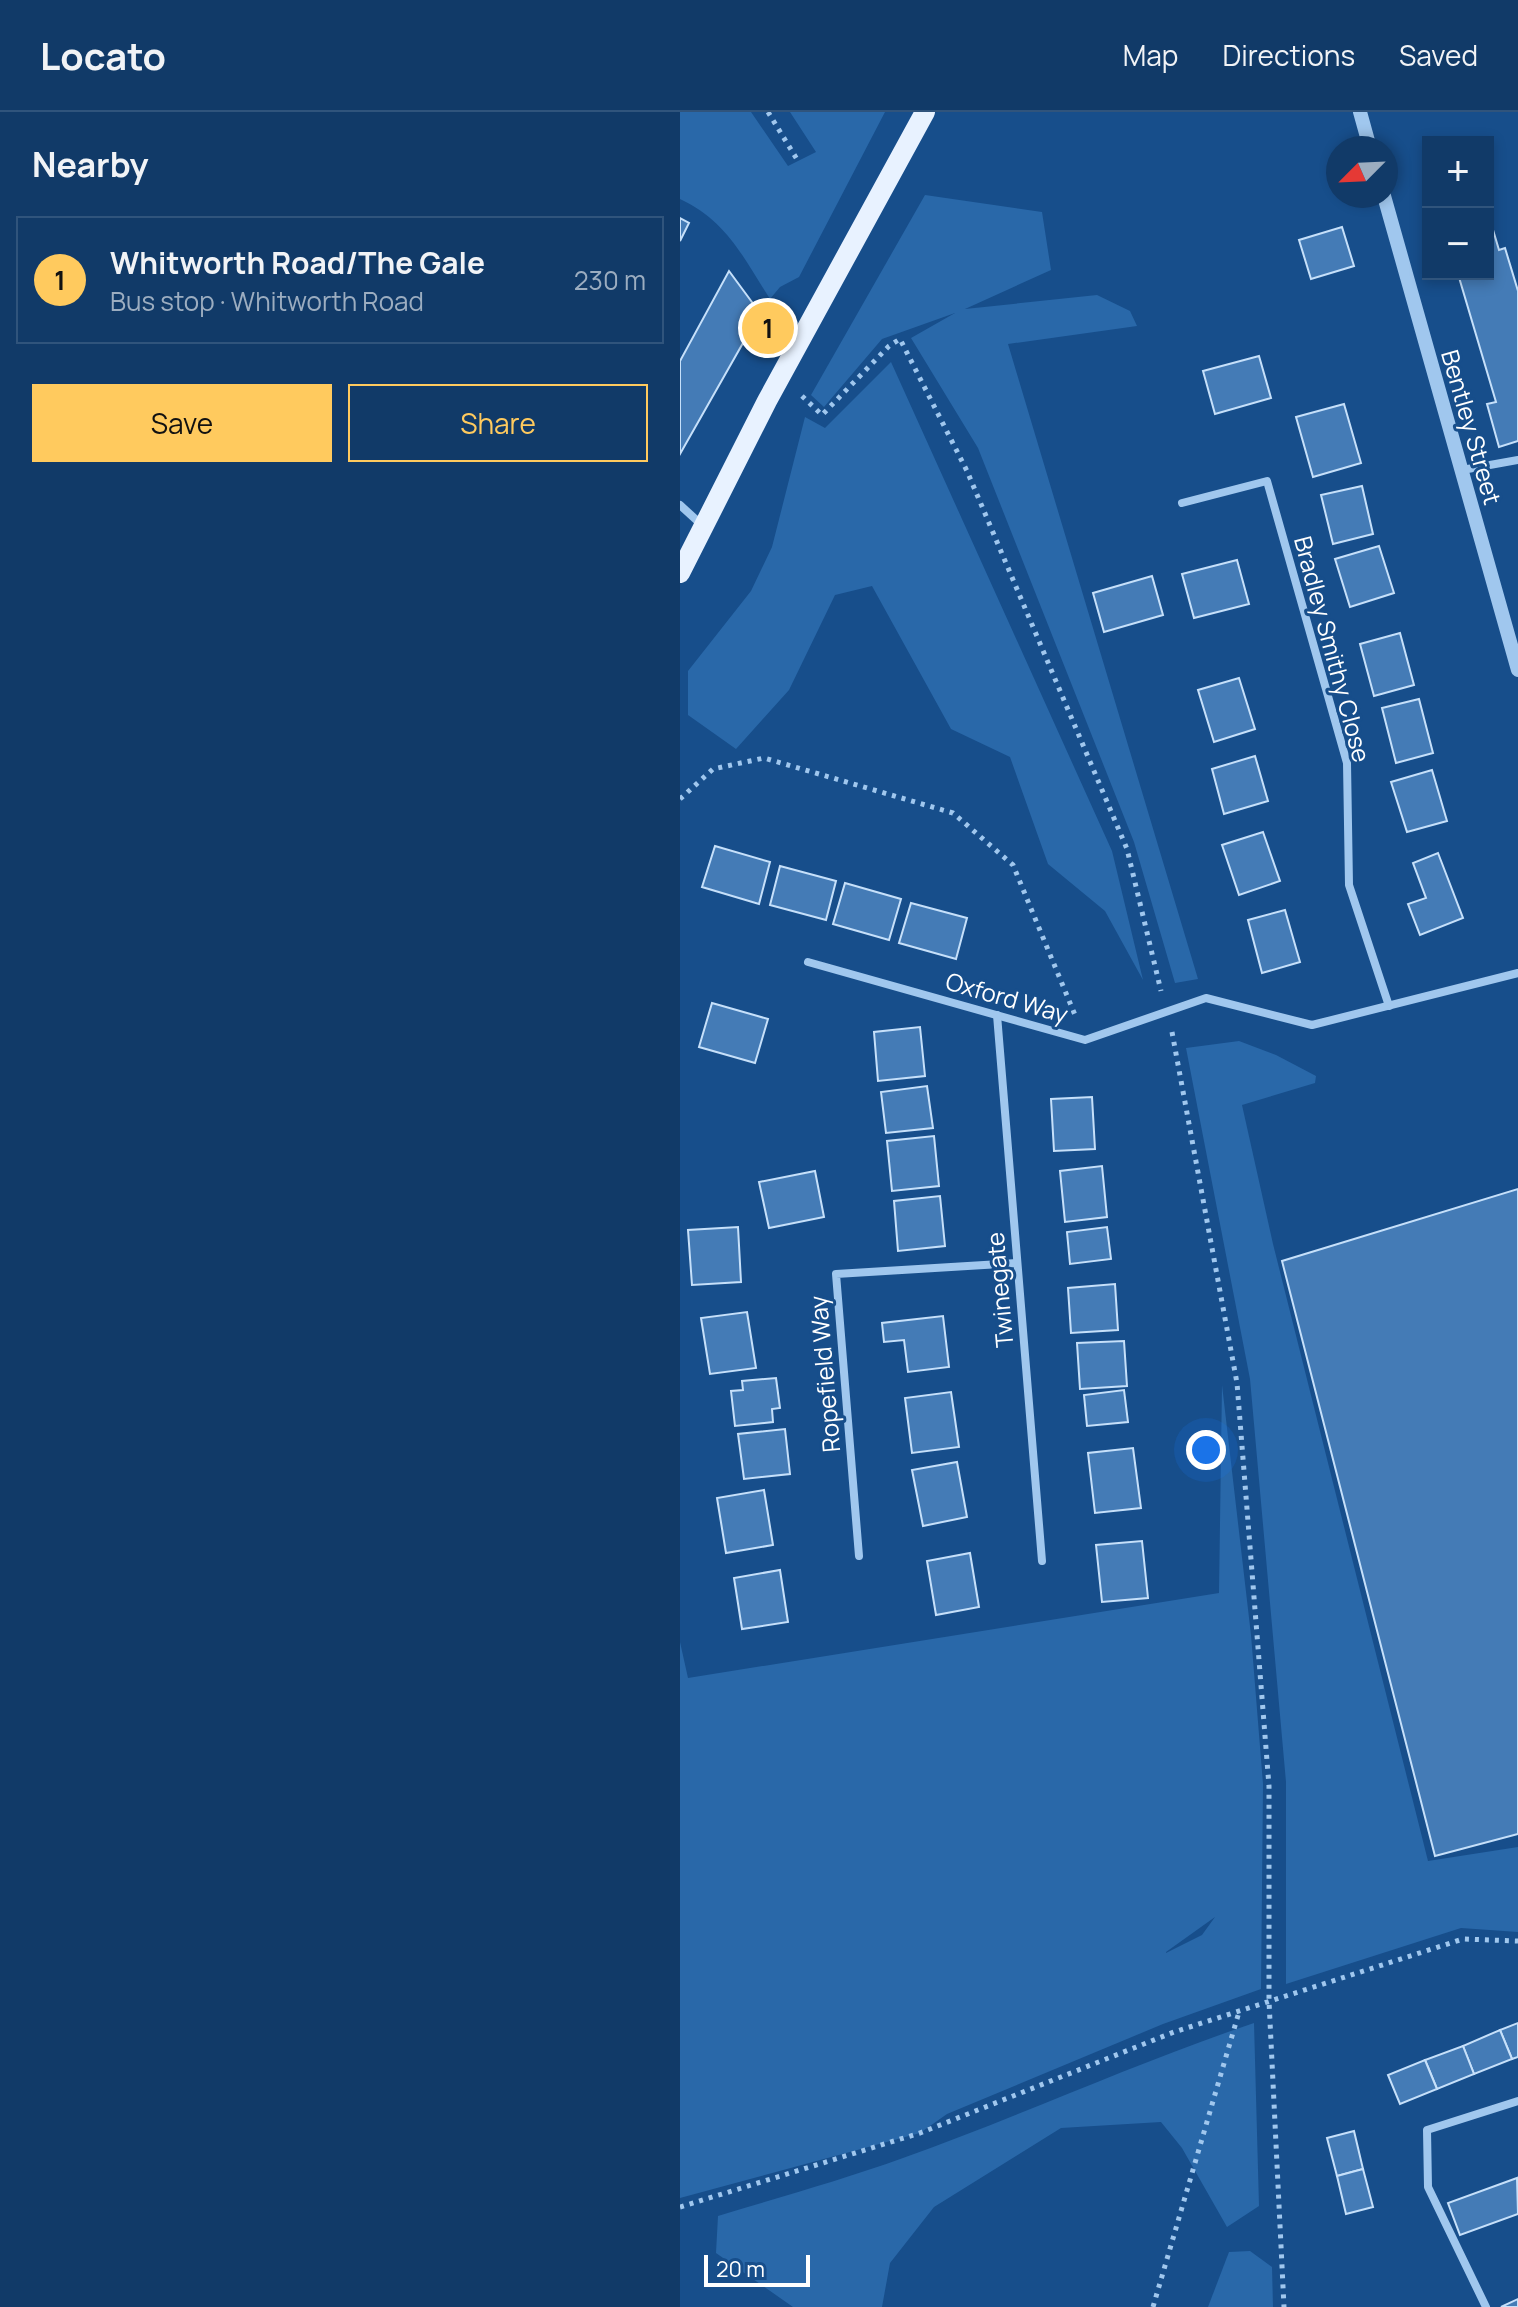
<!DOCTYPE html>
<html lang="en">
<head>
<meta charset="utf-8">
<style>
	body { margin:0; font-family:Manrope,sans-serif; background:#1e4571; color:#f1f3f6 }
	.controls { position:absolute; right:24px; top:24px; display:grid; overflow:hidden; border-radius:0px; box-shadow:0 4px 12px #0003 }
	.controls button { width:72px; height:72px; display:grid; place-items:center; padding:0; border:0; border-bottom:2px solid #30547c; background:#113a68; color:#f1f3f6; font:40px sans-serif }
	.compass { position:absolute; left:646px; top:24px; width:72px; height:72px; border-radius:50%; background:#113a68; box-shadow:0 4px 12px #0003; rotate:246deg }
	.scale { position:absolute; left:24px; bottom:20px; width:106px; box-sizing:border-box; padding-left:8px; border:4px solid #fff; border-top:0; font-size:22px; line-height:28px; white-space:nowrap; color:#fff; -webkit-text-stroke:6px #174e8b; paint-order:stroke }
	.you { position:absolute; left:526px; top:1338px; width:28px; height:28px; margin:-20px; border:6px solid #fff; border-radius:50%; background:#1a73e8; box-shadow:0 0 0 12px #1a73e833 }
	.badge { display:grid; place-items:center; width:52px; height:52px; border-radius:50%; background:#ffca5e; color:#111; font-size:26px; font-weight:700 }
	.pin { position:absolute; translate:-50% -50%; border:4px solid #fff; box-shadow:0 2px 8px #0006 }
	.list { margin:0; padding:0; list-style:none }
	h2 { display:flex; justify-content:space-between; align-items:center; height:104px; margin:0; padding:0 32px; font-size:34px }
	h2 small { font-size:26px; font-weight:400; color:#9cadc0 }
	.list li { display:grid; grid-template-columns:52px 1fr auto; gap:24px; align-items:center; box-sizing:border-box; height:128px; margin:0 16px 16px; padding:0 16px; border:2px solid #30547c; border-radius:0px }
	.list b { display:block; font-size:30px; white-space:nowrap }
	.list p { margin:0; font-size:26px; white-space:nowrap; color:#9cadc0 }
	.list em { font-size:26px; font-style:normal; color:#9cadc0 }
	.actions { display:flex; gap:16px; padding:24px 32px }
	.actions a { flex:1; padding:18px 0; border:2px solid #ffca5e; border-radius:0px; text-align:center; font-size:28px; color:#ffca5e }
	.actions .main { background:#ffca5e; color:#111 }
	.map { position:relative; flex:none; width:838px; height:2195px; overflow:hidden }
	header { display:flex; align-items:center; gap:48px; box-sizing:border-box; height:112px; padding:0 40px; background:#113a68; border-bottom:2px solid #30547c }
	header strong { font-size:38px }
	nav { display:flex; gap:44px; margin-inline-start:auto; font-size:28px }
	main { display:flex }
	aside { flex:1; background:#113a68 }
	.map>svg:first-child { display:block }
	.green { fill:#2968a9; fill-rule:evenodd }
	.building { fill:#447bb6; stroke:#c6e0fa; stroke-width:2 }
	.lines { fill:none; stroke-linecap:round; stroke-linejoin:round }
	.path { stroke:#a0c7ee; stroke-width:5; stroke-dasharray:4 6; stroke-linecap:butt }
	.minor { stroke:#a0c7ee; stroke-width:8 }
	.tertiary { stroke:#a0c7ee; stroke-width:14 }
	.primary { stroke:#e8f2ff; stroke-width:20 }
	.labels { text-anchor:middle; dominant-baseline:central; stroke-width:6; stroke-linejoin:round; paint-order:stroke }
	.street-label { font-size:24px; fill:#fff; stroke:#174e8b }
</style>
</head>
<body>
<header>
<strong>Locato</strong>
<nav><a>Map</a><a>Directions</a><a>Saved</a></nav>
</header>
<main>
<aside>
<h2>Nearby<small></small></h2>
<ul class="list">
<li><span class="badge">1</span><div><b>Whitworth Road/The Gale</b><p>Bus stop · Whitworth Road</p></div><em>230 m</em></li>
</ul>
<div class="actions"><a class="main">Save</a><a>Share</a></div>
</aside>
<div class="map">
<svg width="838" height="2195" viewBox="0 0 838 2195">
	<rect width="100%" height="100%" fill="#174e8b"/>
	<g class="green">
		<path d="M0,0H71L108,54L136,40L110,0H205L119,165L100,175L90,187C63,145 47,109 0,87Z"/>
		<path d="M245,83L362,100L371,158L285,197L417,183L450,199L457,214L328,232L518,867L495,871L454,730L298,336L231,226L275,201L202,227L144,295L131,283Z"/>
		<path d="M211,250L432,739L463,868L425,799L368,752L330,645L271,617L192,474L155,483L109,578L56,637L8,603V559L71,479L92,435L125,305L145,316Z"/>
		<path d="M559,929L596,943L636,964L635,971L562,993L593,1132L748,1749L838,1735V1820L781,1816L606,1872V1670L570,1267L506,936Z"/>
		<path d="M542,1273L571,1523L583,1672L581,1877L483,1912L267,2002L240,2021L0,2086V1530L8,1566L539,1481ZM535,1805L522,1823L486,1841V1840Z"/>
		<path d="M574,1911L579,2094L547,2115L502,2036L481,2010L381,2016L254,2095L210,2151L202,2195H113L36,2141L38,2104C100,2085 162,2068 223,2046C341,2004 455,1951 574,1911Z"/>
		<path d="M570,2139L592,2155L593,2195H528L549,2140Z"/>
	</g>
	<g class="building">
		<path d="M808,101L819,138L825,136L838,179V329L819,335L807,292L816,290L778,162H808Z"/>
		<path d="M0,106L9,111L0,129Z"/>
		<path d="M662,115L674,154L631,167L619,128Z"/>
		<path d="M49,159L80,201L0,342V249Z"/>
		<path d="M579,244L591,286L535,302L523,259Z"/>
		<path d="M664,292L681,351L633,365L616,305Z"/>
		<path d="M682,374L693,422L653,432L641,383Z"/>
		<path d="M699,434L714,481L670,495L655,447Z"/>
		<path d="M557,448L569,492L514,506L502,462Z"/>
		<path d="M472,464L483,503L424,520L413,481Z"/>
		<path d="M720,521L734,573L694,584L680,532Z"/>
		<path d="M559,566L575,617L534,630L518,578Z"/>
		<path d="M739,587L753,641L716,651L702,596Z"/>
		<path d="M575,644L588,689L544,702L532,657Z"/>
		<path d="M752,658L767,709L727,720L711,670Z"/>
		<path d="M583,720L600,769L559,783L542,733Z"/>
		<path d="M35,734L90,750L79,792L22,775Z"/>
		<path d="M758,741L783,806L740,823L728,792L746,786L733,751Z"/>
		<path d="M100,754L156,769L146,808L90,793Z"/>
		<path d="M165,771L221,787L209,828L153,812Z"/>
		<path d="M231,791L287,806L276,847L219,831Z"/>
		<path d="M605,798L620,850L582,861L568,808Z"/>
		<path d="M32,891L88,907L75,951L19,935Z"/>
		<path d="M240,915L245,964L198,969L194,920Z"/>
		<path d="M247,974L253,1016L206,1021L201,980Z"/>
		<path d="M412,985L415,1037L374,1039L371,987Z"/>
		<path d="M254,1024L259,1074L212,1079L207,1029Z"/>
		<path d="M422,1054L427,1105L385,1110L380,1059Z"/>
		<path d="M135,1059L144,1105L89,1116L79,1070Z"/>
		<path d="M838,1077V1722L755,1744L602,1149Z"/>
		<path d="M260,1084L265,1134L218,1139L214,1089Z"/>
		<path d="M58,1115L61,1170L12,1173L8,1118Z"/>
		<path d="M427,1115L431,1147L390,1152L387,1120Z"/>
		<path d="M435,1172L438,1218L391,1221L388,1176Z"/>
		<path d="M67,1200L76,1256L30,1262L21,1206Z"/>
		<path d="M263,1204L269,1255L228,1260L224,1228L204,1230L202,1211Z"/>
		<path d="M444,1229L447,1274L400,1277L397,1231Z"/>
		<path d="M96,1266L100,1296L92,1297L93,1310L55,1314L51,1279L63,1278L62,1269Z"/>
		<path d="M444,1278L448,1310L407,1314L404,1283Z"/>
		<path d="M271,1280L279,1335L232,1341L225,1286Z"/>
		<path d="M105,1317L110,1362L64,1367L58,1322Z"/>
		<path d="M453,1336L461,1396L415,1401L408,1341Z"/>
		<path d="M277,1350L287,1405L243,1414L232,1358Z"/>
		<path d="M84,1378L93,1433L46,1441L37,1386Z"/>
		<path d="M462,1429L468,1486L422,1490L416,1433Z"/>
		<path d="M290,1441L299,1495L256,1503L247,1449Z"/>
		<path d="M100,1458L108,1510L62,1517L54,1466Z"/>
		<path d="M838,1911V1945L832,1947L820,1918Z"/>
		<path d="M820,1918L832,1947L794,1962L783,1934Z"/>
		<path d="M783,1934L794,1962L757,1977L745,1948Z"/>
		<path d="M745,1948L757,1977L720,1992L708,1963Z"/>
		<path d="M674,2019L683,2057L657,2064L647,2026Z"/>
		<path d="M683,2057L693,2095L666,2102L657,2064Z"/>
		<path d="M837,2066L838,2102L780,2123L768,2091Z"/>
		<path d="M838,2187V2195H821Z"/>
	</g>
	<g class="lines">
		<g class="path">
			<path d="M88,0L118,49"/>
			<path d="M122,284L142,303L209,234L220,227L287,359L447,737L481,879"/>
			<path d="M0,687L33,657L84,646L273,701L333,753L395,903"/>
			<path d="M492,920L557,1271L589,1674V1889L604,2195"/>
			<path d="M0,2095L240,2021L494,1920L783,1827L838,1829"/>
			<path d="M473,2195L559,1900"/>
		</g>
		<g class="minor">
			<path d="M782,358L838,348"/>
			<path d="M502,391L587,369L667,651L669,773L709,894"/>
			<path d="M0,393L23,414"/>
			<path d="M128,850L405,928L526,886L632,913L838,861"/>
			<path d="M317,903L362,1449"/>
			<path d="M179,1444L156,1162L337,1151"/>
			<path d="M806,2195L748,2075L747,2018L838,1989"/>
		</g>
		<g class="tertiary">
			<path d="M680,0L690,36"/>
			<path d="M704,84L838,558"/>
		</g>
		<path class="primary" d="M0,461L87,289L245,0"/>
	</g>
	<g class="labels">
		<g class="street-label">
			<text transform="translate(792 315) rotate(74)">Bentley Street</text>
			<text transform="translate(653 537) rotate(75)">Bradley Smithy Close</text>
			<text transform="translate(327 885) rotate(16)">Oxford Way</text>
			<text transform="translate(319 1178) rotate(-95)">Twinegate</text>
			<text transform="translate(144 1262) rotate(-95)">Ropefield Way</text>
		</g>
	</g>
</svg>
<div class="controls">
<button>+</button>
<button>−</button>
</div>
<svg class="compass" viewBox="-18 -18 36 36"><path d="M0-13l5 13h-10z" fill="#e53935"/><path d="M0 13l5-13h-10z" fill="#9cadc0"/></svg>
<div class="scale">20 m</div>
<div class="you"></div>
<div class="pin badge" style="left:88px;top:216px">1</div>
</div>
</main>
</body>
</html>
